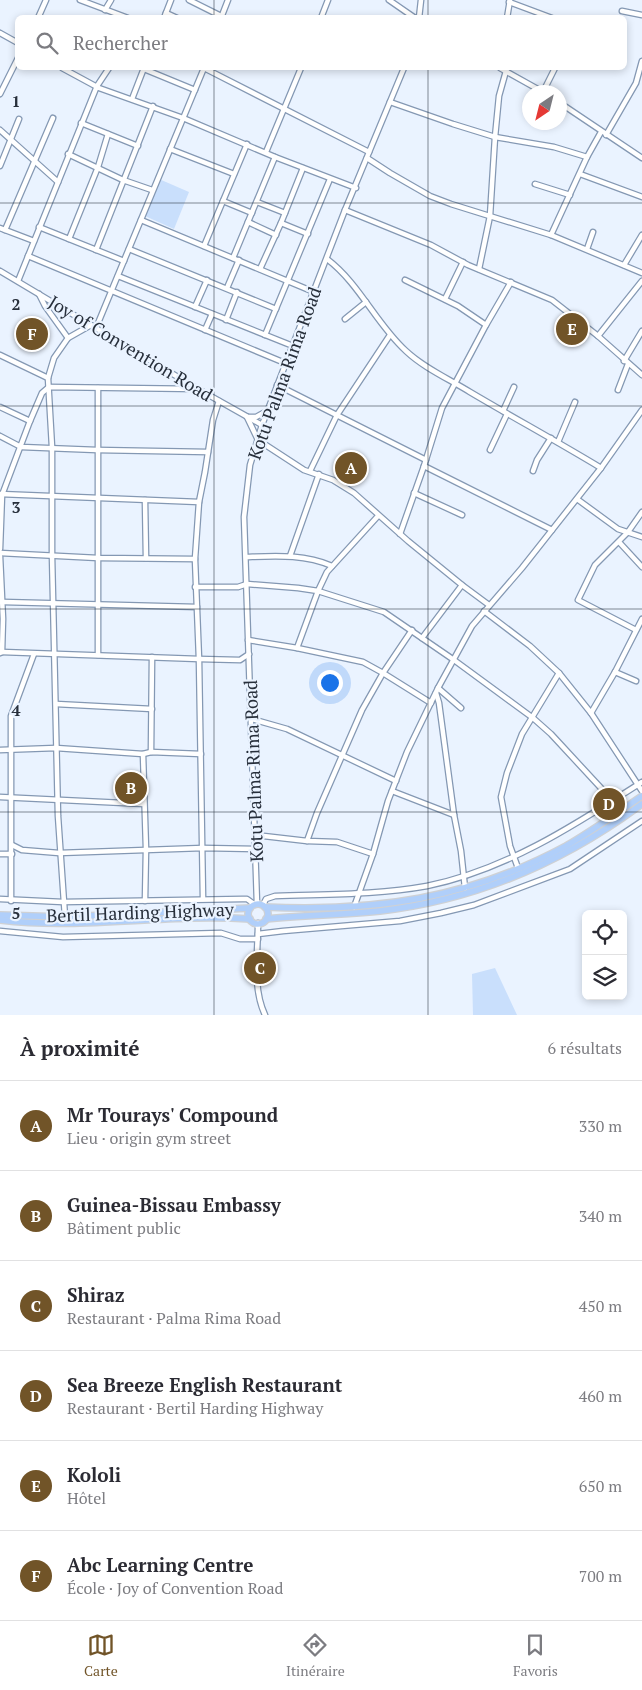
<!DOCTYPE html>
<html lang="fr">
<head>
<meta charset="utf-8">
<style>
	body { margin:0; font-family:"PT Serif",serif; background:#f2f2f3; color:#2b2b33 }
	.controls { position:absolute; right:15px; bottom:15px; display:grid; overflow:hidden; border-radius:8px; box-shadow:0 2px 8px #0003 }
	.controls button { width:45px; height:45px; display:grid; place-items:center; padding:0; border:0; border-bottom:1px solid #e1e1e2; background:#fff; color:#2b2b33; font:25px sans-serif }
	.compass { position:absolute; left:522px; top:85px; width:45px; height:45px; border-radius:50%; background:#fff; box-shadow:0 2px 8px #0003; rotate:215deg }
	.you { position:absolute; left:329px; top:682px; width:18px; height:18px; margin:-12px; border:4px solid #fff; border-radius:50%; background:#1a73e8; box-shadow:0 0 0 8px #1a73e833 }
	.badge { display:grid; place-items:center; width:32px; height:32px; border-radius:50%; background:#715428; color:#fff; font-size:16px; font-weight:700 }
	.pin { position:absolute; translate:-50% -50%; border:2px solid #fff; box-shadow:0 1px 5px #0006 }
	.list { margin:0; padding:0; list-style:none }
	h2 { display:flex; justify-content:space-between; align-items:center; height:65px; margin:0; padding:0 20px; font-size:21px }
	h2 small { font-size:16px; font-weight:400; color:#7c7c81 }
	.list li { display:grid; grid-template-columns:32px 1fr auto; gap:15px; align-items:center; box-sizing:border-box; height:90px; padding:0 20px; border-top:1px solid #e1e1e2 }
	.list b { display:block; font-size:19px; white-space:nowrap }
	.list p { margin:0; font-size:16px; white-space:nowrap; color:#7c7c81 }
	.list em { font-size:16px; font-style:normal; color:#7c7c81 }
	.icon { flex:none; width:28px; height:28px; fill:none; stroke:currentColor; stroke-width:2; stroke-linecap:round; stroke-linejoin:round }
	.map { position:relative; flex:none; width:642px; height:1015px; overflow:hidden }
	.search { position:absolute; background:#fff; box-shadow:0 2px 8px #0003; left:15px; right:15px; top:15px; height:55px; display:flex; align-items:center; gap:12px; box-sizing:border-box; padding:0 18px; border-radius:8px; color:#7c7c81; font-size:19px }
	.sheet { height:605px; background:#fff }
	nav { display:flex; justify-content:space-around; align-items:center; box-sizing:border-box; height:70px; border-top:1px solid #e1e1e2; background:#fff; font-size:14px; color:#7c7c81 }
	nav a { display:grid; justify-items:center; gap:2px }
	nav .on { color:#715428 }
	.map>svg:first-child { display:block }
	.grass { fill:#c9dffc }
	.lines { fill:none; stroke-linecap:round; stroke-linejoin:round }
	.minor-casing { stroke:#8498b3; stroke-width:7 }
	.major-casing { stroke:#cfd1d4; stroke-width:8 }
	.minor { stroke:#fff; stroke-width:4.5 }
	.major { stroke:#b0cffa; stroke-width:5.5 }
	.grid { fill:none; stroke:#272f3b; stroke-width:1; stroke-opacity:0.55 }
	.labels { text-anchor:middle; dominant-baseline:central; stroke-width:4.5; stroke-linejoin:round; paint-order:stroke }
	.street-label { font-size:18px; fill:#272f3b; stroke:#eaf3ff }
	.grid-label { font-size:16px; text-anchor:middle; font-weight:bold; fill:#272f3b; stroke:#eaf3ff; stroke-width:4.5; stroke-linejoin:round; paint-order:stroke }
</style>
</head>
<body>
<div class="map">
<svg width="642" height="1015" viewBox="0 0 642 1015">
	<rect width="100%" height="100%" fill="#eaf3ff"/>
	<g class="grass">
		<path d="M159,179L189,192L174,229L145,216Z"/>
		<path d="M495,968L517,1015H473L472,974Z"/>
	</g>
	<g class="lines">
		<defs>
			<g id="minor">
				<path d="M80,0L128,18"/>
				<path d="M189,0L221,16"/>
				<path d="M389,0L415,18"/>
				<path d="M509,2L552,18"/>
				<path d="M105,10L111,0"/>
				<path d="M622,11L642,15"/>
				<path d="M166,13L177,18"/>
				<path d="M38,18L46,0"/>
				<path d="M164,18L171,0"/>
				<path d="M221,18L228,0"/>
				<path d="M321,18L328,0"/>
				<path d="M419,18L421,0"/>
				<path d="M507,18L510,0"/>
				<path d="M0,33L18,43"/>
				<path d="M62,68L99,88L183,118L275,157L356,188"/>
				<path d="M204,68L369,152"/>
				<path d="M500,68L543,92"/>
				<path d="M144,69L195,90"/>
				<path d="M543,92L555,68"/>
				<path d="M0,94L18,58"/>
				<path d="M132,99L144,68"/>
				<path d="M390,102L453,124L495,137L554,147L587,157"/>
				<path d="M560,103L642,158"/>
				<path d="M81,123L138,146"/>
				<path d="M0,130L58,182"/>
				<path d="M606,135L636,83L642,61"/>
				<path d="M170,149L234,174"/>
				<path d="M266,152L301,68"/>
				<path d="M68,154L123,180L152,190"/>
				<path d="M367,158L390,173L430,196L451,204L551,235L642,273"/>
				<path d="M0,166L19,119"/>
				<path d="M580,174L642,197"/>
				<path d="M535,184L570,195"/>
				<path d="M223,201L252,213"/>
				<path d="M257,202L285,213"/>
				<path d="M345,210L431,245L468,265L552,300L598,336L642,375"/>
				<path d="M141,220L314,292"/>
				<path d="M248,222L276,235"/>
				<path d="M281,223L308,234"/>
				<path d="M39,227L124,261"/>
				<path d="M0,228L34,241"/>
				<path d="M5,230L53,118"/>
				<path d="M551,235L587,157L601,132"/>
				<path d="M69,239L98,167L108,134"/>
				<path d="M204,246L247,144"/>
				<path d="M129,249L276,309"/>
				<path d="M587,249L593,232"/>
				<path d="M96,250L153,106"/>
				<path d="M28,256L285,363"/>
				<path d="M233,258L275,157"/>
				<path d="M327,259C360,284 376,324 406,351C424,368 449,379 470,392C514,418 558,442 601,468"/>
				<path d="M624,265L642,235"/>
				<path d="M260,269L281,223L303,168"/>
				<path d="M479,269L490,216L495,137L499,96L506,71V68"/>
				<path d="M0,271L198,389L262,425"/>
				<path d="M118,276L293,346"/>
				<path d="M405,280L458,306L486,325"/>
				<path d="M18,281L97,86L109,68"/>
				<path d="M227,288L239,260"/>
				<path d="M39,294L45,306L68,338"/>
				<path d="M445,299L463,262"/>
				<path d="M195,307L207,280"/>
				<path d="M345,319L366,302"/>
				<path d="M226,320L237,292"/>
				<path d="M96,328L204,68"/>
				<path d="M205,330L212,314"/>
				<path d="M265,335L330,179"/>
				<path d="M598,336L642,281"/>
				<path d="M0,355L48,378"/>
				<path d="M624,361L642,331"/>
				<path d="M277,385L426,460"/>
				<path d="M618,390L628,364"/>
				<path d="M0,407L30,421"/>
				<path d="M503,411L514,387"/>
				<path d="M247,417L258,440L304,470L333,480L354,493L408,541L462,585L489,605"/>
				<path d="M249,417H256L267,411"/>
				<path d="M0,436L21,447L97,450L208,452"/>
				<path d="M558,442L575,402"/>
				<path d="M490,450L507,414"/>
				<path d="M424,466L552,530"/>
				<path d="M310,471L337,415L390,335"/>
				<path d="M533,471L537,460L551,438"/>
				<path d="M414,493L462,515"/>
				<path d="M0,494L199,502"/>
				<path d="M577,499L618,529L642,537"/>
				<path d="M145,500L146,558"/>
				<path d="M400,534L424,466L442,408L486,325L511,282"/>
				<path d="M619,542L642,567"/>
				<path d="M0,549L2,495L30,421L42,393L49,387L198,389"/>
				<path d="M0,553L98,558L195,559"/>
				<path d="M0,556L3,619L2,652L0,653"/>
				<path d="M290,556L319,474"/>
				<path d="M246,557C276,556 304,554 332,566"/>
				<path d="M195,587H238L247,584L298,588L318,591L384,612L454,660L533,718L551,734L613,801"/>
				<path d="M3,602L197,607"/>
				<path d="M484,611L530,646L559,673L591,713L642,791"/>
				<path d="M636,630L578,600L595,565L628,532L642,512"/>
				<path d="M422,638L462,585"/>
				<path d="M248,640L297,648L363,662L383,673L431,703"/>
				<path d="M297,648L318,591L327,572L378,516"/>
				<path d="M2,652L199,659L240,660L249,654"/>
				<path d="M98,655V388"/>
				<path d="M615,672L636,681"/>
				<path d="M438,688L461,708"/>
				<path d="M436,693L439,703L454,815L461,851L465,888"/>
				<path d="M56,704L152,709"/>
				<path d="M591,713L615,672L642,619"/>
				<path d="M252,719L287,729L396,781"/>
				<path d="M0,750L56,748L143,754L151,752L201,754"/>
				<path d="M151,752L152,657"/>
				<path d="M143,754L146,849L145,901"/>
				<path d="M392,791L454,815"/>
				<path d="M0,797L144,804"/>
				<path d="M255,835L307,841L337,842L373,854"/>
				<path d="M307,841L317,813L362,710L383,673L412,630"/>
				<path d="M12,845L22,850L59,853L203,848L256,849"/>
				<path d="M0,854H12"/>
				<path d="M518,868L510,846L501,797L507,773L522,734L559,673"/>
				<path d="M0,899L63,902L242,899H247L254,904"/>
				<path d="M203,899L199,659L195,559L199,502L205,472L213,420L219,401"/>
				<path d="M11,901V716L34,654"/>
				<path d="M257,904L244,517L250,465L262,425L345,210L404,68"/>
				<path d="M263,905L266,899L275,896C325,894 377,895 427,886C506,870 575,825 642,782"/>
				<path d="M354,907L373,854L388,801L407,752L438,688L472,626L522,568L601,468L642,410"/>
				<path d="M65,917L58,816L52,555V447L48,378L54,358L68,338L91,325"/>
				<path d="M258,923C258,954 252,987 265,1015"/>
				<path d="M0,931L63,937L221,933L240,939H258"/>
				<path d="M258,934L283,931L400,921L441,913L474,905L570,869L642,821"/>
			</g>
			<g id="major">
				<circle cx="258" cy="914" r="10"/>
				<path d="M265,907C374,912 468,899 566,846C592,831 617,813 642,796"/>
				<path d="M0,915L65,917L250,908"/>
				<path d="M266,919C304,915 342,915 380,911C476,900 565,861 642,804"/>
				<path d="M0,920C83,930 167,913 250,919"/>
			</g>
		</defs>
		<use href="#minor" class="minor-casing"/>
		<use href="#major" class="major-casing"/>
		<use href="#minor" class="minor"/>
		<use href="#major" class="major"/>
	</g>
	<path class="grid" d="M214,0V18M428,0V18M214,68V1015M428,68V1015M0,203H642M0,406H642M0,609H642M0,812H642"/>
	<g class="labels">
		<g class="street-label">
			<text transform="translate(131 348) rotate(31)">Joy of Convention Road</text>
			<text transform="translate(284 373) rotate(-70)">Kotu Palma Rima Road</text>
			<text transform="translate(253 771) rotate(-92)">Kotu Palma Rima Road</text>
			<text transform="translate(140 912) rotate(-2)">Bertil Harding Highway</text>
		</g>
	</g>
	<g class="grid-label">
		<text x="16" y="107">1</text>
		<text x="16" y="310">2</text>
		<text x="16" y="513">3</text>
		<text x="16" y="716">4</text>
		<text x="16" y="919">5</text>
	</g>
</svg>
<div class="controls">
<button><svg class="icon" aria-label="locate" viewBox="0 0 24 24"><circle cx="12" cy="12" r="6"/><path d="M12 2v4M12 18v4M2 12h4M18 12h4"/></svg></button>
<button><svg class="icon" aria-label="layers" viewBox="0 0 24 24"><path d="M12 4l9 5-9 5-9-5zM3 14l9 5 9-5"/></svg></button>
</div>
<svg class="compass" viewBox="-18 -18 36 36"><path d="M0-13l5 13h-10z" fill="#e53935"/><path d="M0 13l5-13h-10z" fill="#7c7c81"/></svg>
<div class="you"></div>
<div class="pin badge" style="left:351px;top:468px">A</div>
<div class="pin badge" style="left:131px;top:788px">B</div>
<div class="pin badge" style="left:260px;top:968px">C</div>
<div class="pin badge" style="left:609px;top:804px">D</div>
<div class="pin badge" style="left:572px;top:329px">E</div>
<div class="pin badge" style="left:32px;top:334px">F</div>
<div class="search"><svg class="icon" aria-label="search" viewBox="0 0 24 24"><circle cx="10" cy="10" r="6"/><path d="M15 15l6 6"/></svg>Rechercher</div>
</div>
<section class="sheet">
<h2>À proximité<small>6 résultats</small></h2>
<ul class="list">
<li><span class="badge">A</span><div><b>Mr Tourays' Compound</b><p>Lieu · origin gym street</p></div><em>330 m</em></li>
<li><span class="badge">B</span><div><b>Guinea-Bissau Embassy</b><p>Bâtiment public</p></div><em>340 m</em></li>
<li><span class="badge">C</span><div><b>Shiraz</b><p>Restaurant · Palma Rima Road</p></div><em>450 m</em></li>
<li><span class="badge">D</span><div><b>Sea Breeze English Restaurant</b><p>Restaurant · Bertil Harding Highway</p></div><em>460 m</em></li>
<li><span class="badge">E</span><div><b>Kololi</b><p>Hôtel</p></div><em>650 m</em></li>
<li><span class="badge">F</span><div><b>Abc Learning Centre</b><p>École · Joy of Convention Road</p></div><em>700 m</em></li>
</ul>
</section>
<nav>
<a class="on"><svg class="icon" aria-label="map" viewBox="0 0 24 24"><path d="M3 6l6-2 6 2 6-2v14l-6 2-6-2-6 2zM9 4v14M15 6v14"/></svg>Carte</a>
<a><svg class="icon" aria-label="directions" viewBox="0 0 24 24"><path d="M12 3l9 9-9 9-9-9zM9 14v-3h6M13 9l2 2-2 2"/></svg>Itinéraire</a>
<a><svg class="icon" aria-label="saved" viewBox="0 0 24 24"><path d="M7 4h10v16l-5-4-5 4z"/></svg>Favoris</a>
</nav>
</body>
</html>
